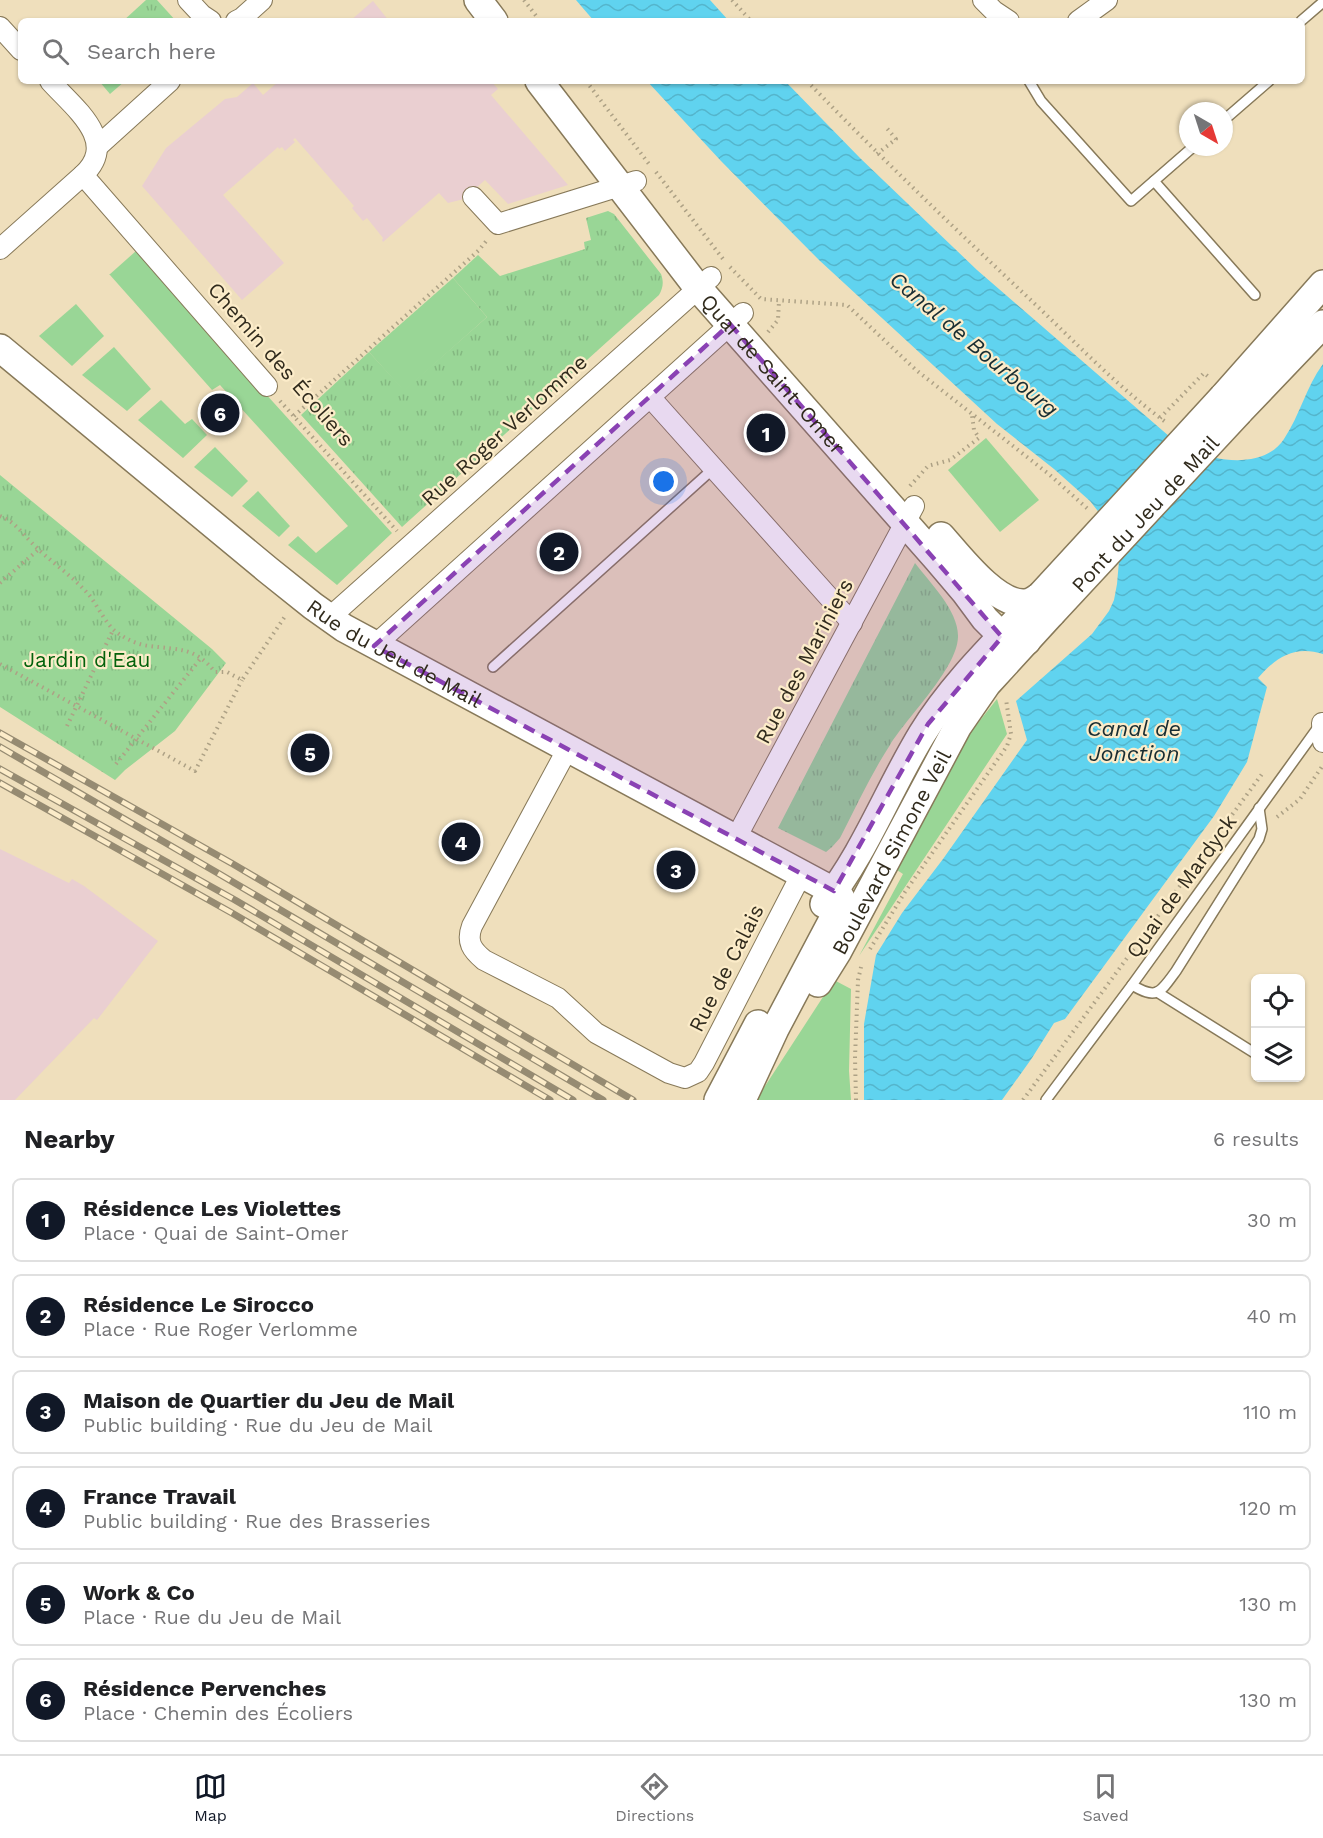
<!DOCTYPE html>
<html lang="en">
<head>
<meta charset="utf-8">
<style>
	body { margin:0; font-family:"Work Sans",sans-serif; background:#f2f2f2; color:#202124 }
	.controls { position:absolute; right:18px; bottom:18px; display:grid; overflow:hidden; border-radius:9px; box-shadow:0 2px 4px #0004 }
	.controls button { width:54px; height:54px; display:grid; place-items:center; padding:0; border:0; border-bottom:2px solid #e0e0e0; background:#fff; color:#202124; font:30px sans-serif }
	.compass { position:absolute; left:1179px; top:102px; width:54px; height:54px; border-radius:50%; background:#fff; box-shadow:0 2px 4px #0004; rotate:141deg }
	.you { position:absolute; left:664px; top:482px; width:21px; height:21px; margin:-15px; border:4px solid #fff; border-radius:50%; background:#1a73e8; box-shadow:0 0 0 9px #1a73e833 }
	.badge { display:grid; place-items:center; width:39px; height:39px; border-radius:50%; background:#111827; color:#fff; font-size:20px; font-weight:700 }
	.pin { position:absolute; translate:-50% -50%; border:3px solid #fff; box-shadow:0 2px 6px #0006 }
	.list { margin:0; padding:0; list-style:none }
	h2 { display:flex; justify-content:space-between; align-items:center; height:78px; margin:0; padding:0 24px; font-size:26px }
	h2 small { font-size:20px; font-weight:400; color:#757577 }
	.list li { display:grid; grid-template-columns:39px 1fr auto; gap:18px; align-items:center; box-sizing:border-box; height:84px; margin:0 12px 12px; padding:0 12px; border:2px solid #e0e0e0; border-radius:9px }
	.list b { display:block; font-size:22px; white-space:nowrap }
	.list p { margin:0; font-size:20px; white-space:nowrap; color:#757577 }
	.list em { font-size:20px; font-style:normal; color:#757577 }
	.icon { flex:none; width:33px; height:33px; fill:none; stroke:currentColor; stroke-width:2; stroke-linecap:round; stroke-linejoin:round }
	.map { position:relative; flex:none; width:1323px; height:1100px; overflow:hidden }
	.search { position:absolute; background:#fff; box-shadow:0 2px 4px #0004; left:18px; right:18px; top:18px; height:66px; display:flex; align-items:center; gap:15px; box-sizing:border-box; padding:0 21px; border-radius:9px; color:#757577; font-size:22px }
	.sheet { height:654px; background:#fff }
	nav { display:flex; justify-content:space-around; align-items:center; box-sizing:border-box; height:84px; border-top:2px solid #e0e0e0; background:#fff; font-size:16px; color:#757577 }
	nav a { display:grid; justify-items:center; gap:3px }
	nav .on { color:#111827 }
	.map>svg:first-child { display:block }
	.education { fill:#eacfd1 }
	.grass { fill:#99d696 }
	.park { fill:url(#park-tufts) }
	.water { fill:url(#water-waves) }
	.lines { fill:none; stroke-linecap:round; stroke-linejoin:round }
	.lane-casing { stroke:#877959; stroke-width:12 }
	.street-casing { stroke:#877959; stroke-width:22 }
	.secondary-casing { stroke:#877959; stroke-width:30 }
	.path { stroke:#ada185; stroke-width:4; stroke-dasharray:1.5 4.5; stroke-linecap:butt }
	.lane { stroke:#fff; stroke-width:9 }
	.street { stroke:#fff; stroke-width:20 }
	.secondary { stroke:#fff; stroke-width:27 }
	.rail-casing { stroke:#968b72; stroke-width:7 }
	.rail { stroke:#fcecc9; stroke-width:4.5; stroke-dasharray:14; stroke-linecap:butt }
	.secondary-bridge-casing { stroke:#877959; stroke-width:30; stroke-linecap:butt }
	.secondary-bridge { stroke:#fff; stroke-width:27 }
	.marked { fill:#8a42b4; fill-opacity:0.2; stroke:#8a42b4; stroke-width:4.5; stroke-dasharray:12 8; stroke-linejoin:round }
	.labels { text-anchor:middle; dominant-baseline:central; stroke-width:4.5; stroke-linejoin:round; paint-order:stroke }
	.street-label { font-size:21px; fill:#312b1d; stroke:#fcecc9 }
	.park-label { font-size:21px; fill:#03610b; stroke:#fcecc9 }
	.water-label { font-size:22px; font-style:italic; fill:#182d32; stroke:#fcecc9 }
</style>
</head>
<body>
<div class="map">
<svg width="1323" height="1100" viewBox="0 0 1323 1100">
	<defs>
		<pattern id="park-tufts" width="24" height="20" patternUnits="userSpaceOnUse" patternTransform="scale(1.5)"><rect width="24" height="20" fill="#99d696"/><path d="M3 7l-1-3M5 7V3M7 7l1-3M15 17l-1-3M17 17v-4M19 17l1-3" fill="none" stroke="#84b881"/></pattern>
		<pattern id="water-waves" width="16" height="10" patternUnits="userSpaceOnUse" patternTransform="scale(1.5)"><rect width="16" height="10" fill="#60d3ef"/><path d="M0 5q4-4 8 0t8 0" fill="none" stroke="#54b5cc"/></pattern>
	</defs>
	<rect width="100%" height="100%" fill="#efdfbc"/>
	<g class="education">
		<path d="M373,1L389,21H350Z"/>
		<path d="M279,81H491L498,89L491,95L568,185L508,204L485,180L464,199L448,203L439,193L383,242L382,240L383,238L367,218L363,221L352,208L354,206L295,138L293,140L295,142L285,151L282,147L279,149L278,147L223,195L284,263L242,300L142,186L166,148L225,99L237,97L253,83L263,95Z"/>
		<path d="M0,849L69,883L72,879L84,886L158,941L97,1020L94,1018L15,1100H0Z"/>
	</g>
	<g class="grass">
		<path d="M136,251L392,533L337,585L288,545L298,536L316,553L348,526L220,385L212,390L110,275H109Z"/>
		<path d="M453,278L487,317L404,391L369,352Z"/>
		<path d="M76,304L104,336L72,366L39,336Z"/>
		<path d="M114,347L151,389L127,411L82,375Z"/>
		<path d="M161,400L185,424L192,419L207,435L183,458L138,420Z"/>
		<path d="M986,438L1039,500L1000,532L948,470Z"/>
		<path d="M215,447L248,481L232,497L194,467Z"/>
		<path d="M258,491L290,526L279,537L242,506Z"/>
		<path d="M997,699L1007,734L859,956L903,874L894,868L958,748Z"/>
		<path d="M834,980L851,989L849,1071L851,1100H756Z"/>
	</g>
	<g class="park">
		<path d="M146,0H157L176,21H123Z"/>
		<path d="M99,81H125L110,94Z"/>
		<path d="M608,211L614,214L661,274C664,282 663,288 659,295L402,527L301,415L369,352L404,390L487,317L453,278L478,255L500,276L585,249L584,242L591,240L586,218Z"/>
		<path d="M0,475L212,649L226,663L175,731L125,770L115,780L0,707Z"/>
		<path d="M915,563C930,583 959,611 958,637C957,669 907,717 890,745C871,774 856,807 840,838L832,847L826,852L778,828Z"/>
	</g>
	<g class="water">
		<path d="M576,0H710L729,21H594Z"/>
		<path d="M647,81H785L860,158L977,270L1170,437C1178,442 1186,447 1194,451C1221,463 1266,467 1284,439C1300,415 1306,387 1323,364V654C1295,645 1276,657 1258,678L1267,687L1247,762L1214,816L1065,1019L1054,1023L1032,1058L1002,1100H864V1024L876,955L902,913L943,859L1027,740L1016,701L1092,634L1109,611L1114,600L1117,584L1119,561L1101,515L1090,501L1054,469L997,424L819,260L721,161Z"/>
	</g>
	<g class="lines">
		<defs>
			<g id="lane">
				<path d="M1301,21L1323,2"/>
				<path d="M1029,81L1041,101L1131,201L1193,147"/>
				<path d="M1224,120L1269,81"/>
				<path d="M1154,181L1255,295"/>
				<path d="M493,667L714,468"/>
				<path d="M1132,985C1157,1000 1160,993 1176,971L1259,839L1262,829L1259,808"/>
				<path d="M1157,992L1256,1054"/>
				<path d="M1046,1100L1132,985L1319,726"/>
			</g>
			<g id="street">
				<path d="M188,0L202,15L211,21"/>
				<path d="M983,0L994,11L1009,21"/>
				<path d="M236,21L242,18L262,0"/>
				<path d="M1078,21L1107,0"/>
				<path d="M0,27L21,50"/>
				<path d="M97,147L170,81"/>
				<path d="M83,175L267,386"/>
				<path d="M473,197L498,224L636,181"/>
				<path d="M0,249L83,175C120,141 73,107 50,81"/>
				<path d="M650,397L852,623"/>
				<path d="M329,618L711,277"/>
				<path d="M374,646L743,313"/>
				<path d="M1322,723L1323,742"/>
				<path d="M568,748L472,926C466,942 472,950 484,960L558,998L596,1033L669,1073L685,1078L698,1072L704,1063L802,873"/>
				<path d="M736,838L914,506"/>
			</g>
			<g id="secondary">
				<path d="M478,0L494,21"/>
				<path id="s1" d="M539,81L698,288L937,559L965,592L985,619L1006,640L1013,643L1027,641"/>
				<path id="s2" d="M0,348L268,570L313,606L344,628L837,893L841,898L840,906L775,1029L742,1100"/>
				<path d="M1223,397L1323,284"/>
				<path d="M1239,412L1323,324"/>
				<path d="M941,536C959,556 995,604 1024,603C1031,603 1036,599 1041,595"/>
				<path d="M824,904C865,853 888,790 922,734C954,682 1000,639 1041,595"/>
				<path id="s3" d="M818,983L838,951L958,726L987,684L1052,613"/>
				<path d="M718,1100L758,1024"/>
			</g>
		</defs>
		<use href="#lane" class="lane-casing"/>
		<use href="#street" class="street-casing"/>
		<use href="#secondary" class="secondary-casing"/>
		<g class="path">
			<path d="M524,0L540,21"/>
			<path d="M732,0L751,21"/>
			<path d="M586,81L649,164"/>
			<path d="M807,81C881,158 957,231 1035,304C1078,345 1119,388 1167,423"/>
			<path d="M877,154L896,139L885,126"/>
			<path d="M656,172L723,259"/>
			<path d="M730,267L761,299L847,305L916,370L1050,475L1089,510"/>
			<path d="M768,332L778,320L779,301"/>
			<path d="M280,401L397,531"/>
			<path d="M294,416L479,250L487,240"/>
			<path d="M1160,418L1204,373L1210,378"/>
			<path d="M910,486L928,466L950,460L979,438L974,430L972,415"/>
			<path d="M0,516C15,522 20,531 31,542C49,561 72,575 89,595C98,606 105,623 116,632C126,639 138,645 150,646C179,650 195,647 215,672H227L242,680L286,615"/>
			<path d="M0,583L39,549"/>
			<path d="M0,664L195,771L242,680"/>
			<path d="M67,726L113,630"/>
			<path d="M116,764L201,658"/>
			<path d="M1277,817L1300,799L1323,765"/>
			<path d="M870,949L905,892L1007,746L1011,734L1006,699"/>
			<path d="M856,1100L855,1058L858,980L862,963"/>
			<path d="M1023,1100L1262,774"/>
		</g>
		<use href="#lane" class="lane"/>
		<use href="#street" class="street"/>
		<use href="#secondary" class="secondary"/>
		<defs>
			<g id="rail">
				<path d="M0,733L233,864L633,1100"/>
				<path d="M0,747L216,872L603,1100"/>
				<path d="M0,769L235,900L573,1100"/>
				<path d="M0,783L232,913L550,1100"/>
			</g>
		</defs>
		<use href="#rail" class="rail-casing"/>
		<use href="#rail" class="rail"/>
		<defs>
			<g id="secondary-bridge">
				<path d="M1041,595L1223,397"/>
				<path id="s4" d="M1052,613L1239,412"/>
			</g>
		</defs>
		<use href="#secondary-bridge" class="secondary-bridge-casing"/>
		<use href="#secondary-bridge" class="secondary-bridge"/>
	</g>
	<path class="marked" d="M730,324L1002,637L928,724L834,891L374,646Z"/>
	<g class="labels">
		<g class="street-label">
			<text transform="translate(281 364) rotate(49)">Chemin des Écoliers</text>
			<text stroke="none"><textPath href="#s1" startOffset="375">Quai de Saint-Omer</textPath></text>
			<text transform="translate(504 430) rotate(-42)">Rue Roger Verlomme</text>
			<text stroke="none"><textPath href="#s4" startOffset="136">Pont du Jeu de Mail</textPath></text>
			<text stroke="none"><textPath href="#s2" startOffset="500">Rue du Jeu de Mail</textPath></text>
			<text transform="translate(804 661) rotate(-62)">Rue des Mariniers</text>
			<text stroke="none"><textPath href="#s3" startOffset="150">Boulevard Simone Veil</textPath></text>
			<text transform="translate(1181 886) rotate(-54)">Quai de Mardyck</text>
			<text transform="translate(726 968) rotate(-63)">Rue de Calais</text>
		</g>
		<g class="park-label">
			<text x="87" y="659">Jardin d'Eau</text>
		</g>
		<g class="water-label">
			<text transform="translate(974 344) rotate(40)">Canal de Bourbourg</text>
			<text x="1134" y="728">Canal de<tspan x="1134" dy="25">Jonction</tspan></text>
		</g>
	</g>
</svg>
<div class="controls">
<button><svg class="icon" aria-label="locate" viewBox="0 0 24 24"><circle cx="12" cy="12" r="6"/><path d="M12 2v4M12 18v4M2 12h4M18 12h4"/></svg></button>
<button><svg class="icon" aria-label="layers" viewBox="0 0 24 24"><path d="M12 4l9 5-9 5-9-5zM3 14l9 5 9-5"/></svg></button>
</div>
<svg class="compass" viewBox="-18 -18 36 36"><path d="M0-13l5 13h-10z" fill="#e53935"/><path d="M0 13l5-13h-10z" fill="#757577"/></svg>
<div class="you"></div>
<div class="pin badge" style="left:766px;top:433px">1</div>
<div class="pin badge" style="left:559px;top:552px">2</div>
<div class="pin badge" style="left:676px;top:870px">3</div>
<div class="pin badge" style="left:461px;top:842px">4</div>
<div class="pin badge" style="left:310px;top:753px">5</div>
<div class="pin badge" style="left:220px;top:413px">6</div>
<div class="search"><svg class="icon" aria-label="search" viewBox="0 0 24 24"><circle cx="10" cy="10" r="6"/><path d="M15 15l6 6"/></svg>Search here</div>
</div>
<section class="sheet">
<h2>Nearby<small>6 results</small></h2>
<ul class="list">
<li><span class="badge">1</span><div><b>Résidence Les Violettes</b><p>Place · Quai de Saint-Omer</p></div><em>30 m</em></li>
<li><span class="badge">2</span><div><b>Résidence Le Sirocco</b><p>Place · Rue Roger Verlomme</p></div><em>40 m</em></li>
<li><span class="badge">3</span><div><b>Maison de Quartier du Jeu de Mail</b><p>Public building · Rue du Jeu de Mail</p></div><em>110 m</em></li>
<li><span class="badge">4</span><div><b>France Travail</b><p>Public building · Rue des Brasseries</p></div><em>120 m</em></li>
<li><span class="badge">5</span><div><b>Work &amp; Co</b><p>Place · Rue du Jeu de Mail</p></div><em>130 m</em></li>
<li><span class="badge">6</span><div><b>Résidence Pervenches</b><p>Place · Chemin des Écoliers</p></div><em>130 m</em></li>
</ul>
</section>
<nav>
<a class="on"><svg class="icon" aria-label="map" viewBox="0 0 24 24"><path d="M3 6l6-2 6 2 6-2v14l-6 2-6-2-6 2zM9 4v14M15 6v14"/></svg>Map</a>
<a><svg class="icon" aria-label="directions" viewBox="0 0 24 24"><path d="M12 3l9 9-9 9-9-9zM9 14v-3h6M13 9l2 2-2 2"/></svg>Directions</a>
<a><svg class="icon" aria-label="saved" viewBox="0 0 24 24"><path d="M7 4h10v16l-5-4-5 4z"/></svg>Saved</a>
</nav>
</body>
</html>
